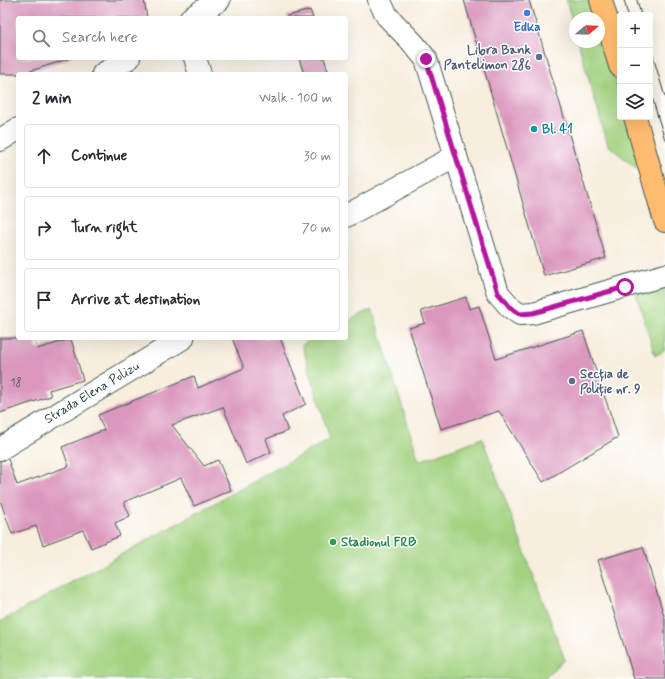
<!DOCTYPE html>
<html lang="en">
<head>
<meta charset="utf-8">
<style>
	body { margin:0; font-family:Mynerve,sans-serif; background:#f7f7f7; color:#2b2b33 }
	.controls { position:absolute; right:12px; top:12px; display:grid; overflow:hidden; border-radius:4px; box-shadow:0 4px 16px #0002 }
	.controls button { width:36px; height:36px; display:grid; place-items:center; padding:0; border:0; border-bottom:1px solid #e1e1e2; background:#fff; color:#2b2b33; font:20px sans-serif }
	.compass { position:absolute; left:569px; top:12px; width:36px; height:36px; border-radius:50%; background:#fff; box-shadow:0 4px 16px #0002; rotate:71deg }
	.stop { position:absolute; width:12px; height:12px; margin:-9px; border:3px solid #b5179e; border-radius:50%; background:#fff }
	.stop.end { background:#b5179e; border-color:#fff; box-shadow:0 1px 4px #0008 }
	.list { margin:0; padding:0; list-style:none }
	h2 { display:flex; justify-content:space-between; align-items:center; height:52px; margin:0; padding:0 16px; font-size:17px }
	h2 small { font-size:13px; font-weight:400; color:#7c7c81 }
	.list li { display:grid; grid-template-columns:26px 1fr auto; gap:12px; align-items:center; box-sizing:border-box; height:64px; margin:0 8px 8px; padding:0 8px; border:1px solid #e1e1e2; border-radius:4px }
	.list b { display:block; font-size:15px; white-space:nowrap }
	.list em { font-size:13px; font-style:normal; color:#7c7c81 }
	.icon { flex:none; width:22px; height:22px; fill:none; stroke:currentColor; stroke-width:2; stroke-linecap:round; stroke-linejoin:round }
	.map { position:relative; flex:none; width:665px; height:679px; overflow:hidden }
	.search { position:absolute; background:#fff; box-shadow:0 4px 16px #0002; left:16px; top:16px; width:332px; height:44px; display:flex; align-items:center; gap:10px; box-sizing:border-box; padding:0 14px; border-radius:4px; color:#7c7c81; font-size:15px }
	.panel { position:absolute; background:#fff; box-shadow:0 4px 16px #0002; left:16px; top:72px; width:332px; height:268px; border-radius:4px }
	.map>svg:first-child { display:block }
	.green { fill:#a3d381; stroke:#61885a }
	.building { fill:#db97be }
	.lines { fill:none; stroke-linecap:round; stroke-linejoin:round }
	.street-casing { stroke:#3f584e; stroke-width:24 }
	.primary-casing { stroke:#3f584e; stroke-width:24 }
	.street { stroke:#fff; stroke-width:22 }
	.primary { stroke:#febc70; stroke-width:22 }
	.tram { stroke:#1f3d34; stroke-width:1 }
	.route { stroke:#b5179e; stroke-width:5 }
	.shop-dot { fill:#3f7fe0; stroke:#fff; stroke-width:1.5 }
	.service-dot { fill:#5c6f8a; stroke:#fff; stroke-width:1.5 }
	.culture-dot { fill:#0f9aa8; stroke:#fff; stroke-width:1.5 }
	.leisure-dot { fill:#2e9e5b; stroke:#fff; stroke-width:1.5 }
	.labels { text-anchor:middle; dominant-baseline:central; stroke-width:3; stroke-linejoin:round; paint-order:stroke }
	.number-label { font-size:11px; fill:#4e5456 }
	.shop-label { font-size:13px; font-weight:bold; fill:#366cbe; stroke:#fff }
	.service-label { font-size:13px; font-weight:bold; fill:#4e5e75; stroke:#fff; text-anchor:end }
	.culture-label { font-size:13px; font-weight:bold; fill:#0d838f; stroke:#fff; text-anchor:start }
	.street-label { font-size:13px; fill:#1f3d34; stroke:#fff }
	.leisure-label { font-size:13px; font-weight:bold; fill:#27864d; stroke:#fff; text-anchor:start }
</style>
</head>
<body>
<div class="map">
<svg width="665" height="679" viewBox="0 0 665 679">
	<rect width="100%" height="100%" fill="#fff"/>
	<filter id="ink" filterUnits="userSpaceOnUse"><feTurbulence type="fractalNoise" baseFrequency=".025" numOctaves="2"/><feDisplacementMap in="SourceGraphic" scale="8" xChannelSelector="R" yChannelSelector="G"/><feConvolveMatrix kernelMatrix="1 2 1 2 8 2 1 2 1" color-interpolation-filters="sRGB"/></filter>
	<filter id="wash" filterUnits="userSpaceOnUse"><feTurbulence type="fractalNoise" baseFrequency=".012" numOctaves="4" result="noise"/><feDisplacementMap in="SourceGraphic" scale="16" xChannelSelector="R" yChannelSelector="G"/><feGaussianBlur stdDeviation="0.9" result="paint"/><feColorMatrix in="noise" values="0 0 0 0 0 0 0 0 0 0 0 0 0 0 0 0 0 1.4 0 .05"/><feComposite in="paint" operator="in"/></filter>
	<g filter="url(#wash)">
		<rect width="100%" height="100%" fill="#f7eede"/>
		<g class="green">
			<path d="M566,0H592L597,18H575V30Z"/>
			<path d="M599,23L620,96V117H626L642,173L608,145L578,42H599Z"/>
			<path d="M665,282V350L655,356L635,290Z"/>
			<path d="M372,309L419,461L482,438L565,660L542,679H0V622L330,439L302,345L315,338H346V322Z"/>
		</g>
		<g id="blocks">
			<g class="building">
				<path d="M0,0H144L147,18H18V58H71L21,74H0Z"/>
				<path d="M464,0H529L606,258L544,276Z"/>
				<path d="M310,10L313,18H287V16Z"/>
				<path d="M299,58H324L329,74H304Z"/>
				<path d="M466,297L469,309L479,306L496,359L583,331L618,437L543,482L499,411L441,429L409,328L425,323L421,311Z"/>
				<path d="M0,338H34L37,349L71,339L83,380L49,390L51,396L0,413Z"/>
				<path d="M232,338H280L306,404L282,416L288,431L266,439L271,452L246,464L223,407L172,425L204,466L218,460L231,490L194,506L181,478L124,502L130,516L115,523L120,536L91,548L83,530L43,545L36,526L12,534L0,500V461L8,459L17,485L69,466L62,447L104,430L98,415L194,376L198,388L244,368Z"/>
				<path d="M643,547L665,619V679H634L598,560Z"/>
			</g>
		</g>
	</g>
	<g filter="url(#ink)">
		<use href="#blocks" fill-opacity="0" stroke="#3f584e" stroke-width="1"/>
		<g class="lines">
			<defs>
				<g id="street">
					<path d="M379,0L387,16L412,42L426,59L498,293L510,307L520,314L533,313L665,275"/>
					<path d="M191,18L219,0"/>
					<path d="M195,58L200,74"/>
					<path d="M103,74L129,58"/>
					<path d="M0,140L18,129"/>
					<path d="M346,216L456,156"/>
					<path d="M0,449L183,338"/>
				</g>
				<g id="primary">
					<path d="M601,0L620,66"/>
					<path d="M635,117L665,221"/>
				</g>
			</defs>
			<use href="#street" class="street-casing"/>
			<use href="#primary" class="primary-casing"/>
			<use href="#street" class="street"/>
			<use href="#primary" class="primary"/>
			<g class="tram">
				<path d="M624,0L628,15"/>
				<path d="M637,0L641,15"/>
				<path d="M650,46L665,97"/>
				<path d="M650,91L665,140"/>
			</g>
		</g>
	</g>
	<g class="lines" filter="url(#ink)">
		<path class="route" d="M426,59L498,293L510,307L520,314L533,313L625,287"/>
	</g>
	<circle class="shop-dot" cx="527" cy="13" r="4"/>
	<g class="service-dot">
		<circle cx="539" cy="57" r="4"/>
		<circle cx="572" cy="381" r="4"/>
	</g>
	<circle class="culture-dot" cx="534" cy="129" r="4"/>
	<circle class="leisure-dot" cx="333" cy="542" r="4"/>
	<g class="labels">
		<g class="number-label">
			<text x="16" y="383">18</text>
		</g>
		<g class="shop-label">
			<text x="527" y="27">Edka</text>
		</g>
		<g class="service-label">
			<text x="531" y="50">Libra Bank<tspan x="531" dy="15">Pantelimon 286</tspan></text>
			<text x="580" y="374" text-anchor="start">Secția de<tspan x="580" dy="15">Poliție nr. 9</tspan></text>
		</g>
		<g class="culture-label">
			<text x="542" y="129">Bl. 41</text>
		</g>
		<g class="street-label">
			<text transform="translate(92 393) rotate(-31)">Strada Elena Polizu</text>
		</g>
		<g class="leisure-label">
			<text x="341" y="542">Stadionul FRB</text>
		</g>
	</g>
</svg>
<div class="controls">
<button>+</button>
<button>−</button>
<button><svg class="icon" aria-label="layers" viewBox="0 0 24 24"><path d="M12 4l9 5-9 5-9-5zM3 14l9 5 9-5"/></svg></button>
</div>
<svg class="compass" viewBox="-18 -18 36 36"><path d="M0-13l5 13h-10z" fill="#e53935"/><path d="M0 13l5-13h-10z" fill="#7c7c81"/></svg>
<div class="stop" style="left:625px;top:287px"></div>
<div class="stop end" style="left:426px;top:59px"></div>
<div class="search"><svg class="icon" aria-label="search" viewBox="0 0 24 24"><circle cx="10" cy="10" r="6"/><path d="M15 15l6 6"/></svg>Search here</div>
<section class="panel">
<h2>2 min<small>Walk · 100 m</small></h2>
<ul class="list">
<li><svg class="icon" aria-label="ahead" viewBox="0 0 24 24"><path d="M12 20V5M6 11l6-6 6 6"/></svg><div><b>Continue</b></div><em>30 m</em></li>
<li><svg class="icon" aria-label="right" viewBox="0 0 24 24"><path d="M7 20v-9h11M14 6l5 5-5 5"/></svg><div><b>Turn right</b></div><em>70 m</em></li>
<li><svg class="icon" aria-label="arrive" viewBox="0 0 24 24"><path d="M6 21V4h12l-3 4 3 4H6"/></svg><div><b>Arrive at destination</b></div></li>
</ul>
</section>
</div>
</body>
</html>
